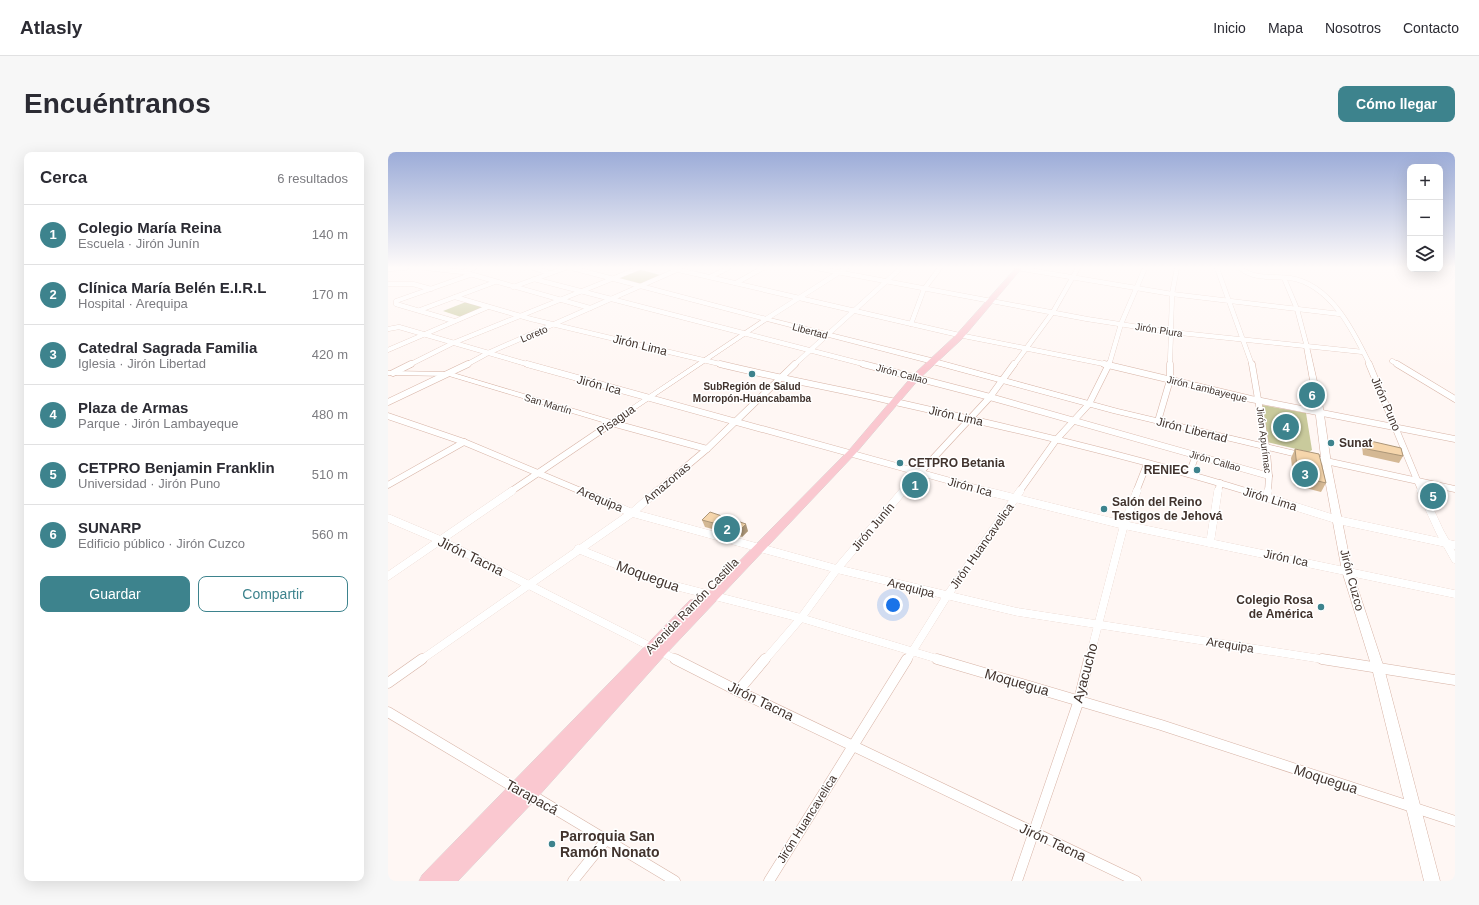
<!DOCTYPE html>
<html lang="es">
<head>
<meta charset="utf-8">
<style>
	body { margin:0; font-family:Arial,sans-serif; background:#f7f7f7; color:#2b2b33 }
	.controls { position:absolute; right:12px; top:12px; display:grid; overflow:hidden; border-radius:8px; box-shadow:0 4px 16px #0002 }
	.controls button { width:36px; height:36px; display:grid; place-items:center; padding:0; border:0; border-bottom:1px solid #e1e1e2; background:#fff; color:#2b2b33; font:20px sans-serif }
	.you { position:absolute; left:505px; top:453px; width:14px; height:14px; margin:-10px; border:3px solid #fff; border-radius:50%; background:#1a73e8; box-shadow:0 0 0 6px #1a73e833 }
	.badge { display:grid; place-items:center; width:26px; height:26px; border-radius:50%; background:#3d838d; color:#fff; font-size:13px; font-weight:700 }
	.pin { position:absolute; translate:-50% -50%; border:2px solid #fff; box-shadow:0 1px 4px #0006 }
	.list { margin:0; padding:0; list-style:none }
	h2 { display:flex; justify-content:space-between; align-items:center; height:52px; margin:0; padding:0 16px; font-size:17px }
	h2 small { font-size:13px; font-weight:400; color:#7c7c81 }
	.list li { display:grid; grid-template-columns:26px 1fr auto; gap:12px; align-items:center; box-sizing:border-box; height:60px; padding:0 16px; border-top:1px solid #e1e1e2 }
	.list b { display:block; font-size:15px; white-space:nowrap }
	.list p { margin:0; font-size:13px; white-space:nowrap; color:#7c7c81 }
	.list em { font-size:13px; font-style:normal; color:#7c7c81 }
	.actions { display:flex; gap:8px; padding:12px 16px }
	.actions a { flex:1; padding:9px 0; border:1px solid #3d838d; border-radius:8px; text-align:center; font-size:14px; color:#3d838d }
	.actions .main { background:#3d838d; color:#fff }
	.icon { flex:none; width:22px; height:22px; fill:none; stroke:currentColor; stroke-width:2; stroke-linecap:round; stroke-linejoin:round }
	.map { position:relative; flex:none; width:1067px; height:729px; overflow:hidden; border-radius:8px }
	header { display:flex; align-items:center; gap:24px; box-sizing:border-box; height:56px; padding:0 20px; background:#fff; border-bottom:1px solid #e1e1e2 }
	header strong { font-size:19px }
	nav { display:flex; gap:22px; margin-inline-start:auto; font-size:14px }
	.intro { display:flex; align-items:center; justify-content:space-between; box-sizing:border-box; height:96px; padding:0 24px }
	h1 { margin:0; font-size:28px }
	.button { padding:10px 18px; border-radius:8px; background:#3d838d; color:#fff; font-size:14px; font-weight:700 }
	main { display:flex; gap:24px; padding:0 24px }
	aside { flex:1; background:#fff; border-radius:8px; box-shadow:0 4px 16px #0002 }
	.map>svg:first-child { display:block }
	.green { fill:#c9ca9c }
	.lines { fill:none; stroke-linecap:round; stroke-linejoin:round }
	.street-far3-casing { stroke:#d7b3a5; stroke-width:5 }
	.street-far2-casing { stroke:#d7b3a5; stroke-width:7 }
	.street-far1-casing { stroke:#d7b3a5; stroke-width:8 }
	.street-casing { stroke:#d7b3a5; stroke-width:11 }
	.secondary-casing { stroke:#d7b3a5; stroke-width:1 }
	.primary-casing { stroke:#d9d6d5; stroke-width:1 }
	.street-far3 { stroke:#fff; stroke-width:4.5 }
	.street-far2 { stroke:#fff; stroke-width:6 }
	.street-far1 { stroke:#fff; stroke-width:8 }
	.street { stroke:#fff; stroke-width:10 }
	.secondary { fill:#fff; fill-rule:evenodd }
	.primary { fill:#fac8d0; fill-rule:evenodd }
	.wall { fill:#d4b894 }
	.shaded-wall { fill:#ac9678 }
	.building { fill:#f6d6ac; stroke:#ac9678 }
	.poi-dot { fill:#3d838d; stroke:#fff; stroke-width:1.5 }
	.labels { text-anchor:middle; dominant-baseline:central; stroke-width:3; stroke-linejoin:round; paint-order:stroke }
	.far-street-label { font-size:10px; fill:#41332d; stroke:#fff }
	.far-poi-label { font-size:10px; font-weight:bold; fill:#41332d; stroke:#fff }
	.street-label { font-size:12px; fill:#41332d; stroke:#fff }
	.poi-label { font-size:12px; font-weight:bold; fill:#41332d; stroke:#fff; text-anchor:start }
	.near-street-label { font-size:14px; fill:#41332d; stroke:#fff }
	.near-poi-label { font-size:14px; font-weight:bold; fill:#41332d; stroke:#fff; text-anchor:start }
</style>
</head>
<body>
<header>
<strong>Atlasly</strong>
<nav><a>Inicio</a><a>Mapa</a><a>Nosotros</a><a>Contacto</a></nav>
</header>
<div class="intro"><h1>Encuéntranos</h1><a class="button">Cómo llegar</a></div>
<main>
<aside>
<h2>Cerca<small>6 resultados</small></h2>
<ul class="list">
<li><span class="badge">1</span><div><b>Colegio María Reina</b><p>Escuela · Jirón Junín</p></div><em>140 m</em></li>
<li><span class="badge">2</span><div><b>Clínica María Belén E.I.R.L</b><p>Hospital · Arequipa</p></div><em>170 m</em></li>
<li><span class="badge">3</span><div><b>Catedral Sagrada Familia</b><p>Iglesia · Jirón Libertad</p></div><em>420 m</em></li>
<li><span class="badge">4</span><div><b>Plaza de Armas</b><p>Parque · Jirón Lambayeque</p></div><em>480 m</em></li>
<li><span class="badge">5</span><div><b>CETPRO Benjamin Franklin</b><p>Universidad · Jirón Puno</p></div><em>510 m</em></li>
<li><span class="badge">6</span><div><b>SUNARP</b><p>Edificio público · Jirón Cuzco</p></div><em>560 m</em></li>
</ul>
<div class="actions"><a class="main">Guardar</a><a>Compartir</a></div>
</aside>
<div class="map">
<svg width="1067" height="729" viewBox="0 0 1067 729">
	<rect width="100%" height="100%" fill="#fff7f4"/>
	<g class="green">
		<path d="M250,117L272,123L253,132L231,126Z"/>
		<path d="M78,150L97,156L73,165L55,159Z"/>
		<path d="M874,253L918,261L924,298L921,300L879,290Z"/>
	</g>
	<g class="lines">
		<defs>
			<g id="street-far3">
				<path d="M38,116L75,120L202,156"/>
				<path d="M146,116L162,121"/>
				<path d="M184,116L378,167L458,116"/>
				<path d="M282,116L571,183L721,213"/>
				<path d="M428,116L699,167L783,180L975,200"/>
				<path d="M629,116L784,142L952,162"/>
				<path d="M829,116L864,213"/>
				<path d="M852,116C867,128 885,124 902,126C943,132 966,180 982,213"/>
				<path d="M0,117L18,116"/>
				<path d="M75,120L86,116"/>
				<path d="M322,125L340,116"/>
				<path d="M896,126L909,157L919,195"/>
				<path d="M146,127L479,213"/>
				<path d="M348,131L375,116"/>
				<path d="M0,132H25L43,137"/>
				<path d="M125,135L177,116"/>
				<path d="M67,145L143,167L336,213"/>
				<path d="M32,158L107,130"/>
				<path d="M66,169L8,152V149L82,123"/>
				<path d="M523,172L536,137L552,116"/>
				<path d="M0,177L11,175L142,213"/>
				<path d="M0,198L100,155"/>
				<path d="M1004,209L1011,213"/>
				<path d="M21,213L65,191L251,116"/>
				<path d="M78,213L100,201L291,117"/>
				<path d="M406,213L513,116"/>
				<path d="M626,213L665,160L690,116"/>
				<path d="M721,213L733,172L757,116"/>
				<path d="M782,213L784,142L789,116"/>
			</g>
			<g id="street-far2">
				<path d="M139,212L602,340"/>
				<path d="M332,212C389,226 446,236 503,249C623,276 744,304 861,340"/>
				<path d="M475,212L602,245L881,324"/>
				<path d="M716,212L863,247L1067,287"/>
				<path d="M864,212L879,300L881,324L880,340"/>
				<path d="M981,212L1034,340"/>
				<path d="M1009,212L1067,247"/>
				<path d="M5,221L23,212"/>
				<path d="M0,250L80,212"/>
				<path d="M0,264L76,290L195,340"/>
				<path d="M770,269L782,228V212"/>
				<path d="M938,309L1067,337"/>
				<path d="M801,322L808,303"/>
				<path d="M0,333L76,290"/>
				<path d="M122,340L224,271L319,297"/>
				<path d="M268,340L319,297L407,212"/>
				<path d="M514,340L602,245L626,212"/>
				<path d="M631,340L668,288L701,252L721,212"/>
				<path d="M748,340L759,312"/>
				<path d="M830,340L832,331"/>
			</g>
			<g id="street-far1">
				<path d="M193,339L244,361L449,417L630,460L940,508"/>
				<path d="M598,339L736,373L1067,442"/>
				<path d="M858,339L950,368L1067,393"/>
				<path d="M1033,339L1052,380L1067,407"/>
				<path d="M879,346L880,339"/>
				<path d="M0,366L52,388L289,508"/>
				<path d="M822,391L830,339"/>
				<path d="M190,397L272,430L413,466L553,508"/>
				<path d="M0,424L124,339"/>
				<path d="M33,508L244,361L269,339"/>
				<path d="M377,508L413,466L449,417L515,339"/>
				<path d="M519,508L559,444L632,339"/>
				<path d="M701,508L736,373L749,339"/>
			</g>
			<g id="street">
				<path d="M287,507L350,539L748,729"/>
				<path d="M549,507L773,573L1067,669"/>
				<path d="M934,507L1067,528"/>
				<path d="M0,531L34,507"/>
				<path d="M350,539L377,507"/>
				<path d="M0,560L129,637"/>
				<path d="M142,642L287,729"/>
				<path d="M185,729L218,688"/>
				<path d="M381,729L519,507"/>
				<path d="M629,729L691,548L701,507"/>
			</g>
			<path id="secondary" d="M378,165L543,206L730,257L933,305L927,256L916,195L921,194L935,256L944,318L964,419L996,516L1052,729H1036L984,516L954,419L934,311L725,261L537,210L379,169L224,273L61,224L0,223V219L62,220L223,268Z"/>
			<path id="primary" d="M628,116H634L574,187L531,227L468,301L277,503L148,647L70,729H31L34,723L302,448L307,447L312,449L462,297L525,223L567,184Z"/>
		</defs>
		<use href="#street-far3" class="street-far3-casing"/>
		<use href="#street-far2" class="street-far2-casing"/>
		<use href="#street-far1" class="street-far1-casing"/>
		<use href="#street" class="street-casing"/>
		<use href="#secondary" class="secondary-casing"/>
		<use href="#primary" class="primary-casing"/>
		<use href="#street-far3" class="street-far3"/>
		<use href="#street-far2" class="street-far2"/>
		<use href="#street-far1" class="street-far1"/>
		<use href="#street" class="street"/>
		<use href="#secondary" class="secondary"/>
		<use href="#primary" class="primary"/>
	</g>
	<g class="wall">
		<path d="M978,288L1015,304L1011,311L975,303L974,294Z"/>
		<path d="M907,297L938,331L933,340L906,333L903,306Z"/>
		<path d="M314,368L360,379L354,385L317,375Z"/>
	</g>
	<path class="shaded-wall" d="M358,372L360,379L354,385L352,378Z"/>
	<g class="building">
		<path d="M978,288L1013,296L1015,304L979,297Z"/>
		<path d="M907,297L931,302L938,331L910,324Z"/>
		<path d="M322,360L358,372L352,378L314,368Z"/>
	</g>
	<linearGradient id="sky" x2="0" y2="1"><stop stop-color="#9cacd8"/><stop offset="0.53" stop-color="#fffbfa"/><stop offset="1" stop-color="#fffbfa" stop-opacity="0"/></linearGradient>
	<rect width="1067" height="218" fill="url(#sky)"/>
	<g class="poi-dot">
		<circle cx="364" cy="222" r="4"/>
		<circle cx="943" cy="291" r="4"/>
		<circle cx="512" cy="311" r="4"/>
		<circle cx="809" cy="318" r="4"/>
		<circle cx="716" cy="357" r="4"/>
		<circle cx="933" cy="455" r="4"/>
		<circle cx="164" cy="692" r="4"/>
	</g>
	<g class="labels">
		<g class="far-street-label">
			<text transform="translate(771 178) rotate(9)">Jirón Piura</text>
			<text transform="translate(422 179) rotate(15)">Libertad</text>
			<text transform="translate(146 182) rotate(-23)">Loreto</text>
			<text transform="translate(514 222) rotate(15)">Jirón Callao</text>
			<text transform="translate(819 237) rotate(14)">Jirón Lambayeque</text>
			<text transform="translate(160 252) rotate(17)">San Martín</text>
			<text transform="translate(876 288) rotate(83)">Jirón Apurímac</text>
			<text transform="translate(827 309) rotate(16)">Jirón Callao</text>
		</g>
		<g class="far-poi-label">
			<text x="364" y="234">SubRegión de Salud<tspan x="364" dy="12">Morropón-Huancabamba</tspan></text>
		</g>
		<g class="street-label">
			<text transform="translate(252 193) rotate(14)">Jirón Lima</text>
			<text transform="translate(211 233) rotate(15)">Jirón Ica</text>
			<text transform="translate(998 252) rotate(67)">Jirón Puno</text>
			<text transform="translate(568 264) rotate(13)">Jirón Lima</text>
			<text transform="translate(228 268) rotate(-35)">Pisagua</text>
			<text transform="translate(804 278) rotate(14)">Jirón Libertad</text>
			<text transform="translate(279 331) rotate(-40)">Amazonas</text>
			<text transform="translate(582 335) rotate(15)">Jirón Ica</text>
			<text transform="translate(212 347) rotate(23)">Arequipa</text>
			<text transform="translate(882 347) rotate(17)">Jirón Lima</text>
			<text transform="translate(485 375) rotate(-50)">Jirón Junín</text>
			<text transform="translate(594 394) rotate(-55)">Jirón Huancavelica</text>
			<text transform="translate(898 406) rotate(12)">Jirón Ica</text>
			<text transform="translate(964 428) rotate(75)">Jirón Cuzco</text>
			<text transform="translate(523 436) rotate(14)">Arequipa</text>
			<text transform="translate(304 454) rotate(-46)">Avenida Ramón Castilla</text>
			<text transform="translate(842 493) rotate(9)">Arequipa</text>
			<text transform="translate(419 667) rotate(-58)">Jirón Huancavelica</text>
		</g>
		<g class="poi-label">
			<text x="951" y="291">Sunat</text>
			<text x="520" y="311">CETPRO Betania</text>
			<text x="801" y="318" text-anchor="end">RENIEC</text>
			<text x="724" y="350">Salón del Reino<tspan x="724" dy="14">Testigos de Jehová</tspan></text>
			<text x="925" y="448" text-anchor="end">Colegio Rosa<tspan x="925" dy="14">de América</tspan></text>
		</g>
		<g class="near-street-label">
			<text transform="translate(83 404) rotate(26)">Jirón Tacna</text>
			<text transform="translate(260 424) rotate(20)">Moquegua</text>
			<text transform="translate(697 521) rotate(-75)">Ayacucho</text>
			<text transform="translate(629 530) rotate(16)">Moquegua</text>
			<text transform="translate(373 549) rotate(26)">Jirón Tacna</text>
			<text transform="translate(938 627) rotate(18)">Moquegua</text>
			<text transform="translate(144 645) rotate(29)">Tarapacá</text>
			<text transform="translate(665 690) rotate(25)">Jirón Tacna</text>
		</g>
		<g class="near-poi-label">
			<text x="172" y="684">Parroquia San<tspan x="172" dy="16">Ramón Nonato</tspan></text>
		</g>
	</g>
</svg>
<div class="controls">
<button>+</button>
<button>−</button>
<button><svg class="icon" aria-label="layers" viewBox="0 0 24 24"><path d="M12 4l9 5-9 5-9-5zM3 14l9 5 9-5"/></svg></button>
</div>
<div class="you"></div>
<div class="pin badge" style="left:527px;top:333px">1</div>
<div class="pin badge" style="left:339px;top:377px">2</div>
<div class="pin badge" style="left:917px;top:322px">3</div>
<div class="pin badge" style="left:898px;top:275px">4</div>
<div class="pin badge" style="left:1045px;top:344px">5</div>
<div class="pin badge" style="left:924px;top:243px">6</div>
</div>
</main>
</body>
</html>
